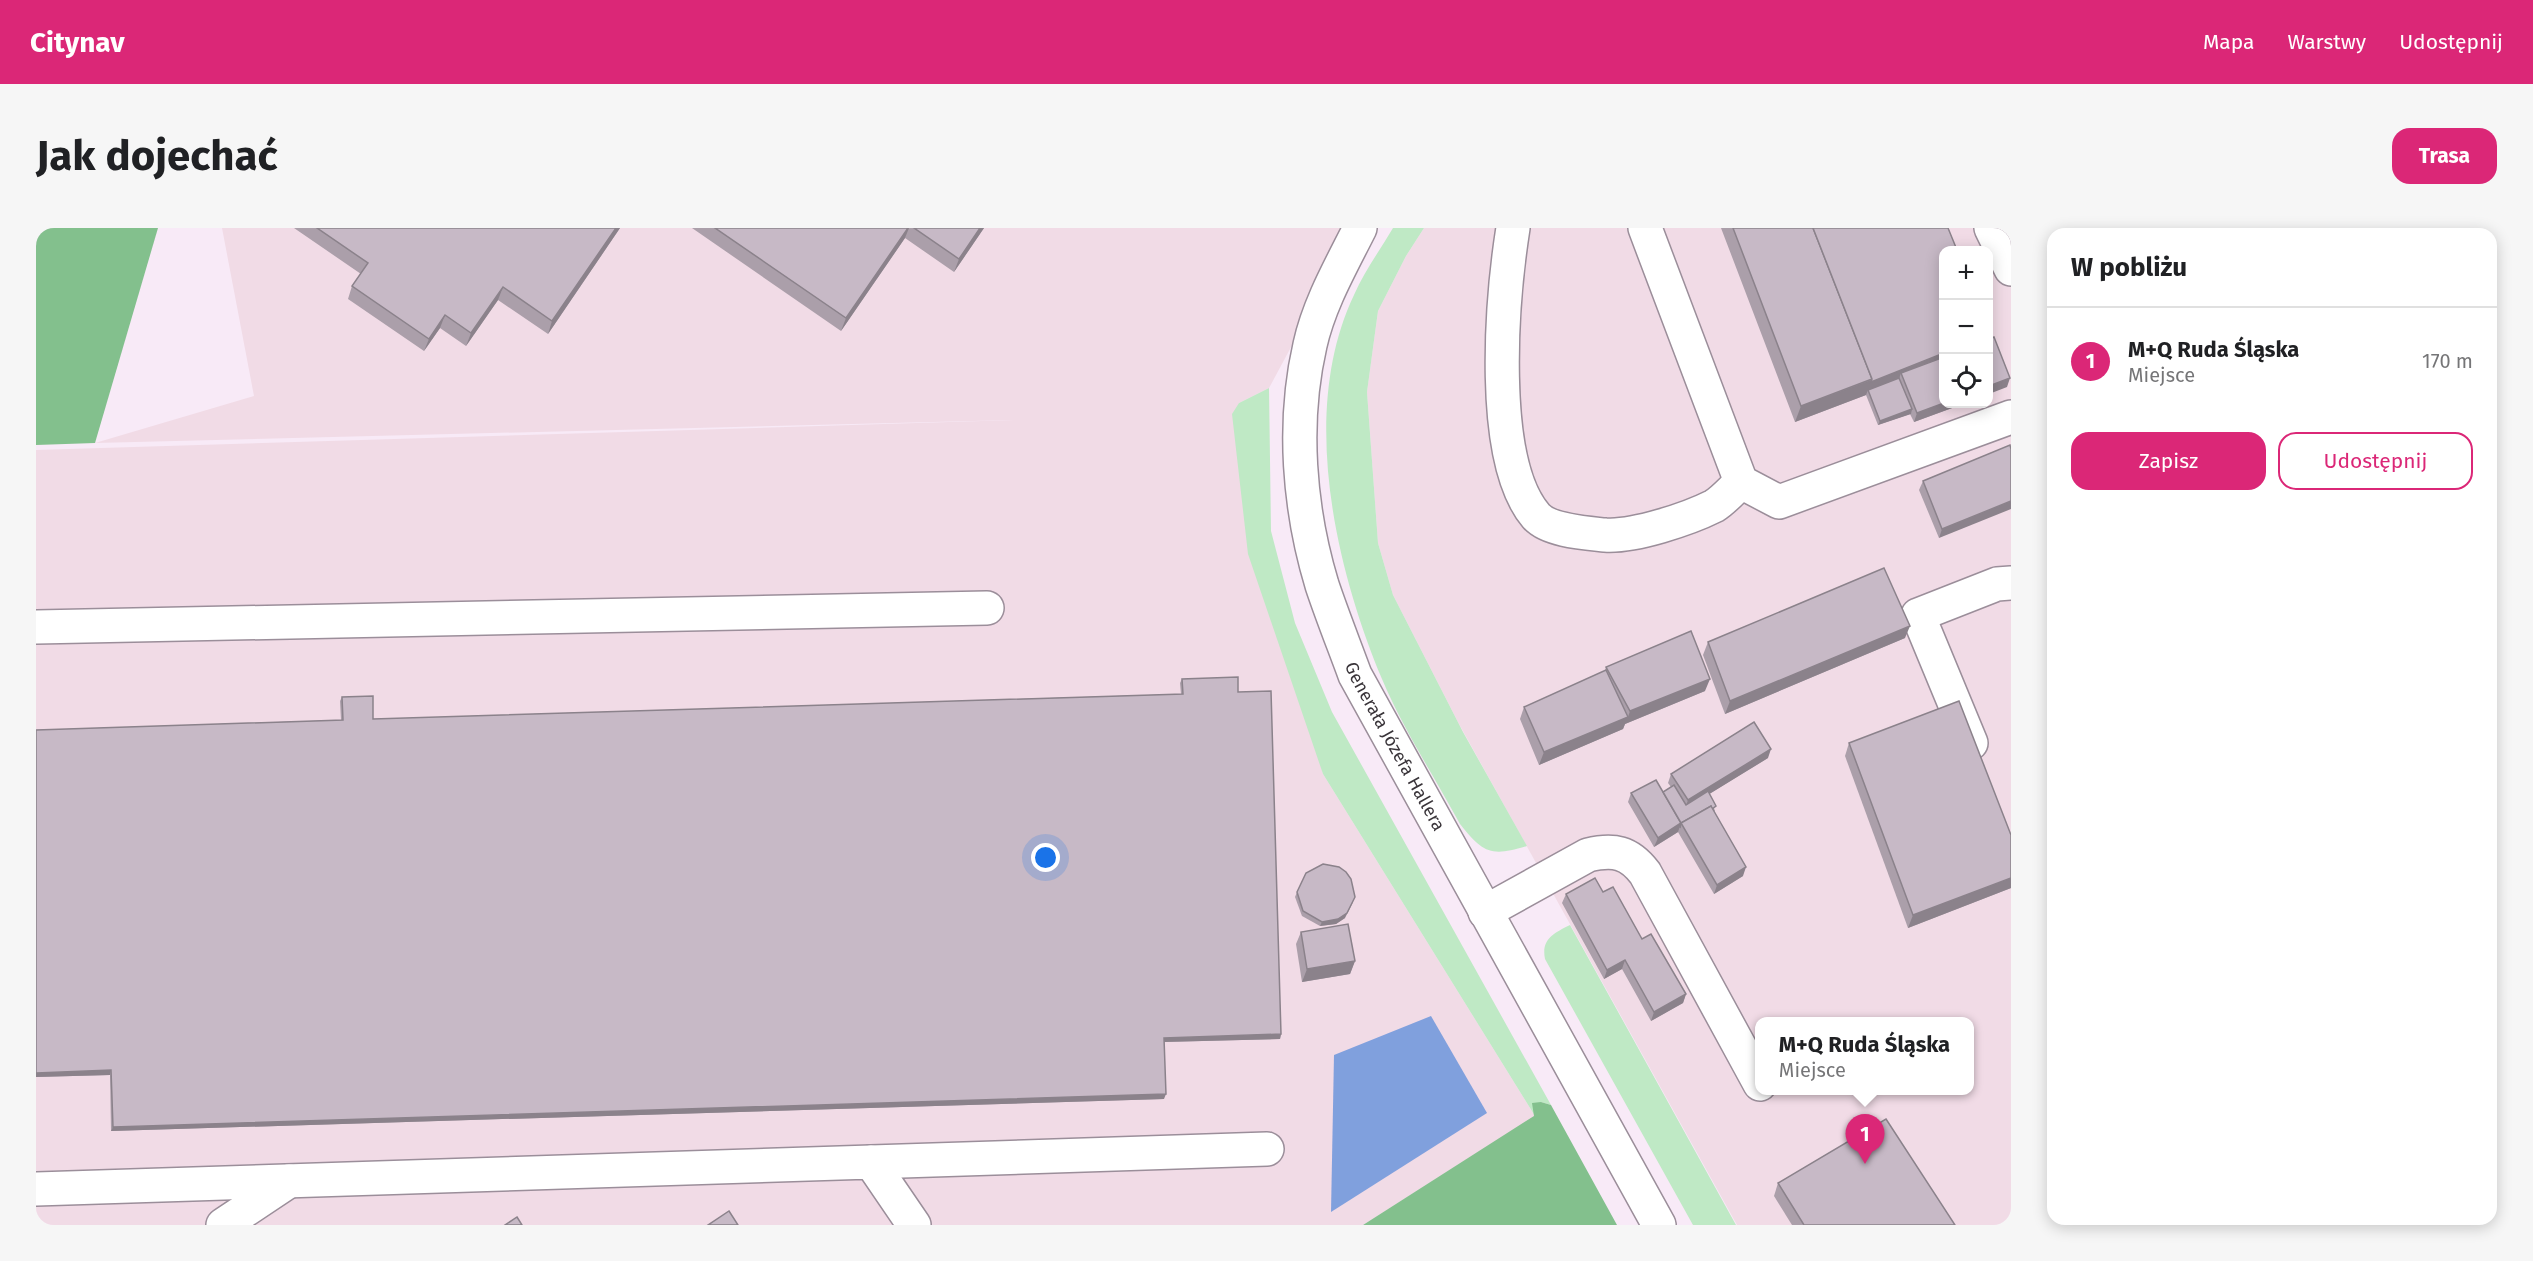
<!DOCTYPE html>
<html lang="pl">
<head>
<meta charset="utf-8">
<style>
	body { margin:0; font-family:"Fira Sans",sans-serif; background:#f6f6f6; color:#202124 }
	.controls { position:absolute; right:18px; top:18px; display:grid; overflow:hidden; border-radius:12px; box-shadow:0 3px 15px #0003 }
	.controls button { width:54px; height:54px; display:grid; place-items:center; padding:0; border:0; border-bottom:2px solid #e0e0e0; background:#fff; color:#202124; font:30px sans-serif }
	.you { position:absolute; left:1010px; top:630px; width:21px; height:21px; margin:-15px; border:4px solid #fff; border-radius:50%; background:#1a73e8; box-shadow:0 0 0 9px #1a73e833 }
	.badge { display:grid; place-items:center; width:39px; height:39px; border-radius:50%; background:#db2777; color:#fff; font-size:20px; font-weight:700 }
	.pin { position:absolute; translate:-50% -50px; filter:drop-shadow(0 2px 3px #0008) }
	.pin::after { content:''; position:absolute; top:32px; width:21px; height:18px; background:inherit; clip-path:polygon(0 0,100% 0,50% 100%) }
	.popup { position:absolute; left:1719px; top:789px; width:219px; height:78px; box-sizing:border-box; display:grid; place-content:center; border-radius:12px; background:#fff; filter:drop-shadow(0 2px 4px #0005); font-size:20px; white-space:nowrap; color:#757577 }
	.popup b { font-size:22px; color:#202124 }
	.popup::after { content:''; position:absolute; left:50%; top:100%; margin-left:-12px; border:12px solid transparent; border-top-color:#fff }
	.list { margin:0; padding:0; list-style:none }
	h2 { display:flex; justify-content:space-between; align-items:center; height:78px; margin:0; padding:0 24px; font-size:26px }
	h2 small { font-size:20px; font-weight:400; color:#757577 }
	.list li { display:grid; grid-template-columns:39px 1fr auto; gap:18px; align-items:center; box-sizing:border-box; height:108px; padding:0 24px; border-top:2px solid #e0e0e0 }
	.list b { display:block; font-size:22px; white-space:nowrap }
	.list p { margin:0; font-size:20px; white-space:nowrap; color:#757577 }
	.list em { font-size:20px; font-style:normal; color:#757577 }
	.actions { display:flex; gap:12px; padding:18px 24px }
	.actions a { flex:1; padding:14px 0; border:2px solid #db2777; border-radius:18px; text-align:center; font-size:21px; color:#db2777 }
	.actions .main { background:#db2777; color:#fff }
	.icon { flex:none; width:33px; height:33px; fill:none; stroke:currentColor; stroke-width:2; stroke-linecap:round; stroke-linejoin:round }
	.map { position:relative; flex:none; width:1975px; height:997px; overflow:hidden; border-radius:18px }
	header { display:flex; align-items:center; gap:36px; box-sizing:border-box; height:84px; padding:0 30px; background:#db2777; color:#fff }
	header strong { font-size:28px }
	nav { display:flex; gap:33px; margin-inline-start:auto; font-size:21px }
	.intro { display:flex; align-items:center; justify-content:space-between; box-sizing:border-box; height:144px; padding:0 36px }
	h1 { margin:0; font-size:42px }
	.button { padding:15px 27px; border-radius:18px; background:#db2777; color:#fff; font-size:21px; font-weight:700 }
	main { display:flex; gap:36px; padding:0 36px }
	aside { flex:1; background:#fff; border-radius:18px; box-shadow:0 3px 15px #0003 }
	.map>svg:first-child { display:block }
	.industrial { fill:#f1dbe6; fill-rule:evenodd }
	.green { fill:#bfe9c5 }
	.forest { fill:#83c08d }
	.water { fill:#80a0dd }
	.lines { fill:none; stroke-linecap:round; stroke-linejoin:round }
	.minor-casing { stroke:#9b8e9a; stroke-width:36 }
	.minor { stroke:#fff; stroke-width:33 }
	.wall { fill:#ab9faa }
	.shaded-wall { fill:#8b828b }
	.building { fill:#c7b9c6; stroke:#8b828b; stroke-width:1.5 }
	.labels { text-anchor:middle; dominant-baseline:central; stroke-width:6; stroke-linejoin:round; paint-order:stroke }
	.street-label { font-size:18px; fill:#3a353a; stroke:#fff }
</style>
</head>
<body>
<header>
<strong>Citynav</strong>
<nav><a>Mapa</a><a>Warstwy</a><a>Udostępnij</a></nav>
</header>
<div class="intro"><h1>Jak dojechać</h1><a class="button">Trasa</a></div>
<main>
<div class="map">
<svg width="1975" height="997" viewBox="0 0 1975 997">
	<rect width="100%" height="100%" fill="#f8eaf7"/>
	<g class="industrial">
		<path d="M186,0H1319L1233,160L1203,175L1287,546L1499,888L1327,997H0V222L978,192L59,215L218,168Z"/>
		<path d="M1388,0H1975V997H1701L1423,496L1357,367L1342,315L1331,164L1342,83L1370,28ZM1908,22H1952V176H1908ZM1724,794H1934V862H1724Z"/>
	</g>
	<g class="green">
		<path d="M1357,0H1388L1370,28L1342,83L1331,164L1342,315L1357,367L1427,504L1491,618C1455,629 1447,625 1424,596C1399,550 1366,499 1346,451C1299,339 1263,182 1318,67C1328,44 1344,22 1357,0Z"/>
		<path d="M1233,160L1235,303L1259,395L1296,484L1515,877L1505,874L1499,888L1287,546L1212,326L1196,186L1203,175Z"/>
		<path d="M1534,697L1700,997H1657L1509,731C1505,711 1518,705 1534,697Z"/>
	</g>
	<g class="forest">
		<path d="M0,0H122L59,215L0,217Z"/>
		<path d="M1505,874L1515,877L1581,997H1327L1498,888L1496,875Z"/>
	</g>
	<path class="water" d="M1395,788L1451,885L1295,984L1298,827Z"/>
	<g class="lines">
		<defs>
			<g id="minor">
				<path id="s1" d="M1324,0C1305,38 1283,76 1274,117C1256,195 1263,281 1286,357C1296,387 1308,417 1319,447L1623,997"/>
				<path d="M1477,0C1466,70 1452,232 1500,288C1513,303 1551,305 1569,307C1598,309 1652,291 1678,278C1688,272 1697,261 1705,254"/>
				<path d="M1609,0L1705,254L1743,274L1975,189"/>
				<path d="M1955,0L1975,41"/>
				<path d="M0,399L951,380"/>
				<path d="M1935,515L1882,387L1961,356L1975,355"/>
				<path d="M1449,684L1552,627C1578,621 1593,624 1609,645L1724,856"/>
				<path d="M835,934L1231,921"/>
				<path d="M0,961L835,934L878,997"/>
				<path d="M187,997L253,953"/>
			</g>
		</defs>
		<use href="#minor" class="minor-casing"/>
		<use href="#minor" class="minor"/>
	</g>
	<g class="wall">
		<path d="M258,0H584L512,106L462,72L430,118L404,100L388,123L312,71L316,58L325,46Z"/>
		<path d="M656,0H948L918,44L869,10L805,103Z"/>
		<path d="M1685,0H1912L1908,176H1927L1878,194L1874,186L1842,197L1830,167L1759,194Z"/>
		<path d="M1974,217L1903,310L1883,262L1887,253Z"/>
		<path d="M1869,410L1689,486L1667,427L1672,414Z"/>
		<path d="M1570,439L1669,463L1589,496L1587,501L1503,537L1484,491L1488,479L1569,443Z"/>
		<path d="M1146,451L1202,464L1245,806L1244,811L1128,814V871L75,903L74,847L0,849V502L305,492L304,473L306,469L337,491L1145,466L1144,455Z"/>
		<path d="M1813,515L1975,607V660L1872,700L1809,528Z"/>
		<path d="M1732,530L1673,566L1679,583H1678L1707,648L1678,666L1642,604L1618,619L1592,574L1595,565L1627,564L1635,559L1632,555L1635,546Z"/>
		<path d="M1261,664L1309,690L1300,696L1284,698L1266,688L1259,669Z"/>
		<path d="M1567,664L1650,766L1647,775L1615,793L1586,741L1568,751L1526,675L1530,666Z"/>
		<path d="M1265,704L1319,733L1314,746L1266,754L1260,716Z"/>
		<path d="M1742,955L1919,997H1756L1738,968Z"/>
	</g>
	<g class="shaded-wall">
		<path d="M580,0H584L512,106L516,93Z"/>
		<path d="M872,0H873L869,10L805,103L810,90Z"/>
		<path d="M944,0H948L918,44L923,31Z"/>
		<path d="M467,59L462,72L430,118L435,105Z"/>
		<path d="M409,87L404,100L388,123L393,111Z"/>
		<path d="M1908,125V136L1865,145L1862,154L1832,162L1830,167L1759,194L1765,178Z"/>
		<path d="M1974,150L1971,159L1953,166V158Z"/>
		<path d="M1908,175L1927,176L1878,194L1881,185Z"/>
		<path d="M1876,181L1875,186L1842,197L1844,193Z"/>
		<path d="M1975,273V281L1903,310L1906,301Z"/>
		<path d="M1874,398L1869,410L1689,486L1694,473Z"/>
		<path d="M1674,451L1669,463L1589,496L1587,501L1503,537L1508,524L1592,489L1594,483Z"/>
		<path d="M1735,521L1732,530L1649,581L1652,572Z"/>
		<path d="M1645,595L1642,604L1618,619L1622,610Z"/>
		<path d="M1710,639L1707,648L1678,666L1681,657Z"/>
		<path d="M1975,650V660L1872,700L1877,687Z"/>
		<path d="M1317,674L1309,690L1300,696L1284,698L1286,694Z"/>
		<path d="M1589,732L1586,741L1568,751L1571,742Z"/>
		<path d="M1319,733L1314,746L1266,754L1271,741Z"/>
		<path d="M1650,766L1647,775L1615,793L1618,784Z"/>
		<path d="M1245,806L1244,811L1126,814L1128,810Z"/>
		<path d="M75,842L74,847L0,849V845Z"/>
		<path d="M1130,866L1128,871L75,903L77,899Z"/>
	</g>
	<g class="building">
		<path d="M281,0H580L516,93L467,59L435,105L409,87L393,111L316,58L332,35Z"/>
		<path d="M679,0H872L810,90Z"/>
		<path d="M878,0H944L923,31Z"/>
		<path d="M1697,0H1777L1836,151L1765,178Z"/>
		<path d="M1777,0H1912L1921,22H1908V125L1835,154L1836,151Z"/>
		<path d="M1958,109L1974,150L1953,158V111Z"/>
		<path d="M1908,129V175L1881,185L1865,145Z"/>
		<path d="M1863,150L1876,181L1844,193L1832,162Z"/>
		<path d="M1974,217L1975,221V273L1906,301L1887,253Z"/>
		<path d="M1848,340L1874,398L1694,473L1672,414Z"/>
		<path d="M1655,403L1674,451L1594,483L1570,439Z"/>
		<path d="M1570,442L1592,489L1508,524L1488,479Z"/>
		<path d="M1202,449V464L1235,463L1245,806L1128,810L1130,866L77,899L75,842L0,845V502L307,492L306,469L337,468V491L1147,466L1146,451Z"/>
		<path d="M1923,473L1975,607V650L1877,687L1813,515Z"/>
		<path d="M1718,494L1735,521L1652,572L1635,546Z"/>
		<path d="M1620,552L1645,595L1622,610L1595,565Z"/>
		<path d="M1638,557L1650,577L1672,563L1680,578L1676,581L1675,578L1645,595L1644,600L1645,595L1627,564Z"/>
		<path d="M1675,578L1710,639L1681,657L1645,595Z"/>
		<path d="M1287,636L1303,639L1310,644L1315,651L1319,669L1311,685L1302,691L1286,694L1267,683L1261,664L1270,645Z"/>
		<path d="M1559,650L1567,664L1577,659L1606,711L1615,706L1650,766L1618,784L1589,732L1571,742L1530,666Z"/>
		<path d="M1312,696L1319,733L1271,741L1265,704Z"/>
		<path d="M1850,891L1919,997H1768L1742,955Z"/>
		<path d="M693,983L702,997H672Z"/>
		<path d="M481,989L486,997H469Z"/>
	</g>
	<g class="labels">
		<g class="street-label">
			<text stroke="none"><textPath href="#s1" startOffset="548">Generała Józefa Hallera</textPath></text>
		</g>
	</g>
</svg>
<div class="controls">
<button>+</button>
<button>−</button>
<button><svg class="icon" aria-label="locate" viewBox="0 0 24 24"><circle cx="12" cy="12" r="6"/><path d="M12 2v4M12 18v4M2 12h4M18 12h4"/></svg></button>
</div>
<div class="you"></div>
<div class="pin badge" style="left:1829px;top:936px">1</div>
<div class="popup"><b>M+Q Ruda Śląska</b>Miejsce</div>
</div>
<aside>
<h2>W pobliżu<small></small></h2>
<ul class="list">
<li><span class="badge">1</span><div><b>M+Q Ruda Śląska</b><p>Miejsce</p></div><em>170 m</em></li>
</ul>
<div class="actions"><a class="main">Zapisz</a><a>Udostępnij</a></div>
</aside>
</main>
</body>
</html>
